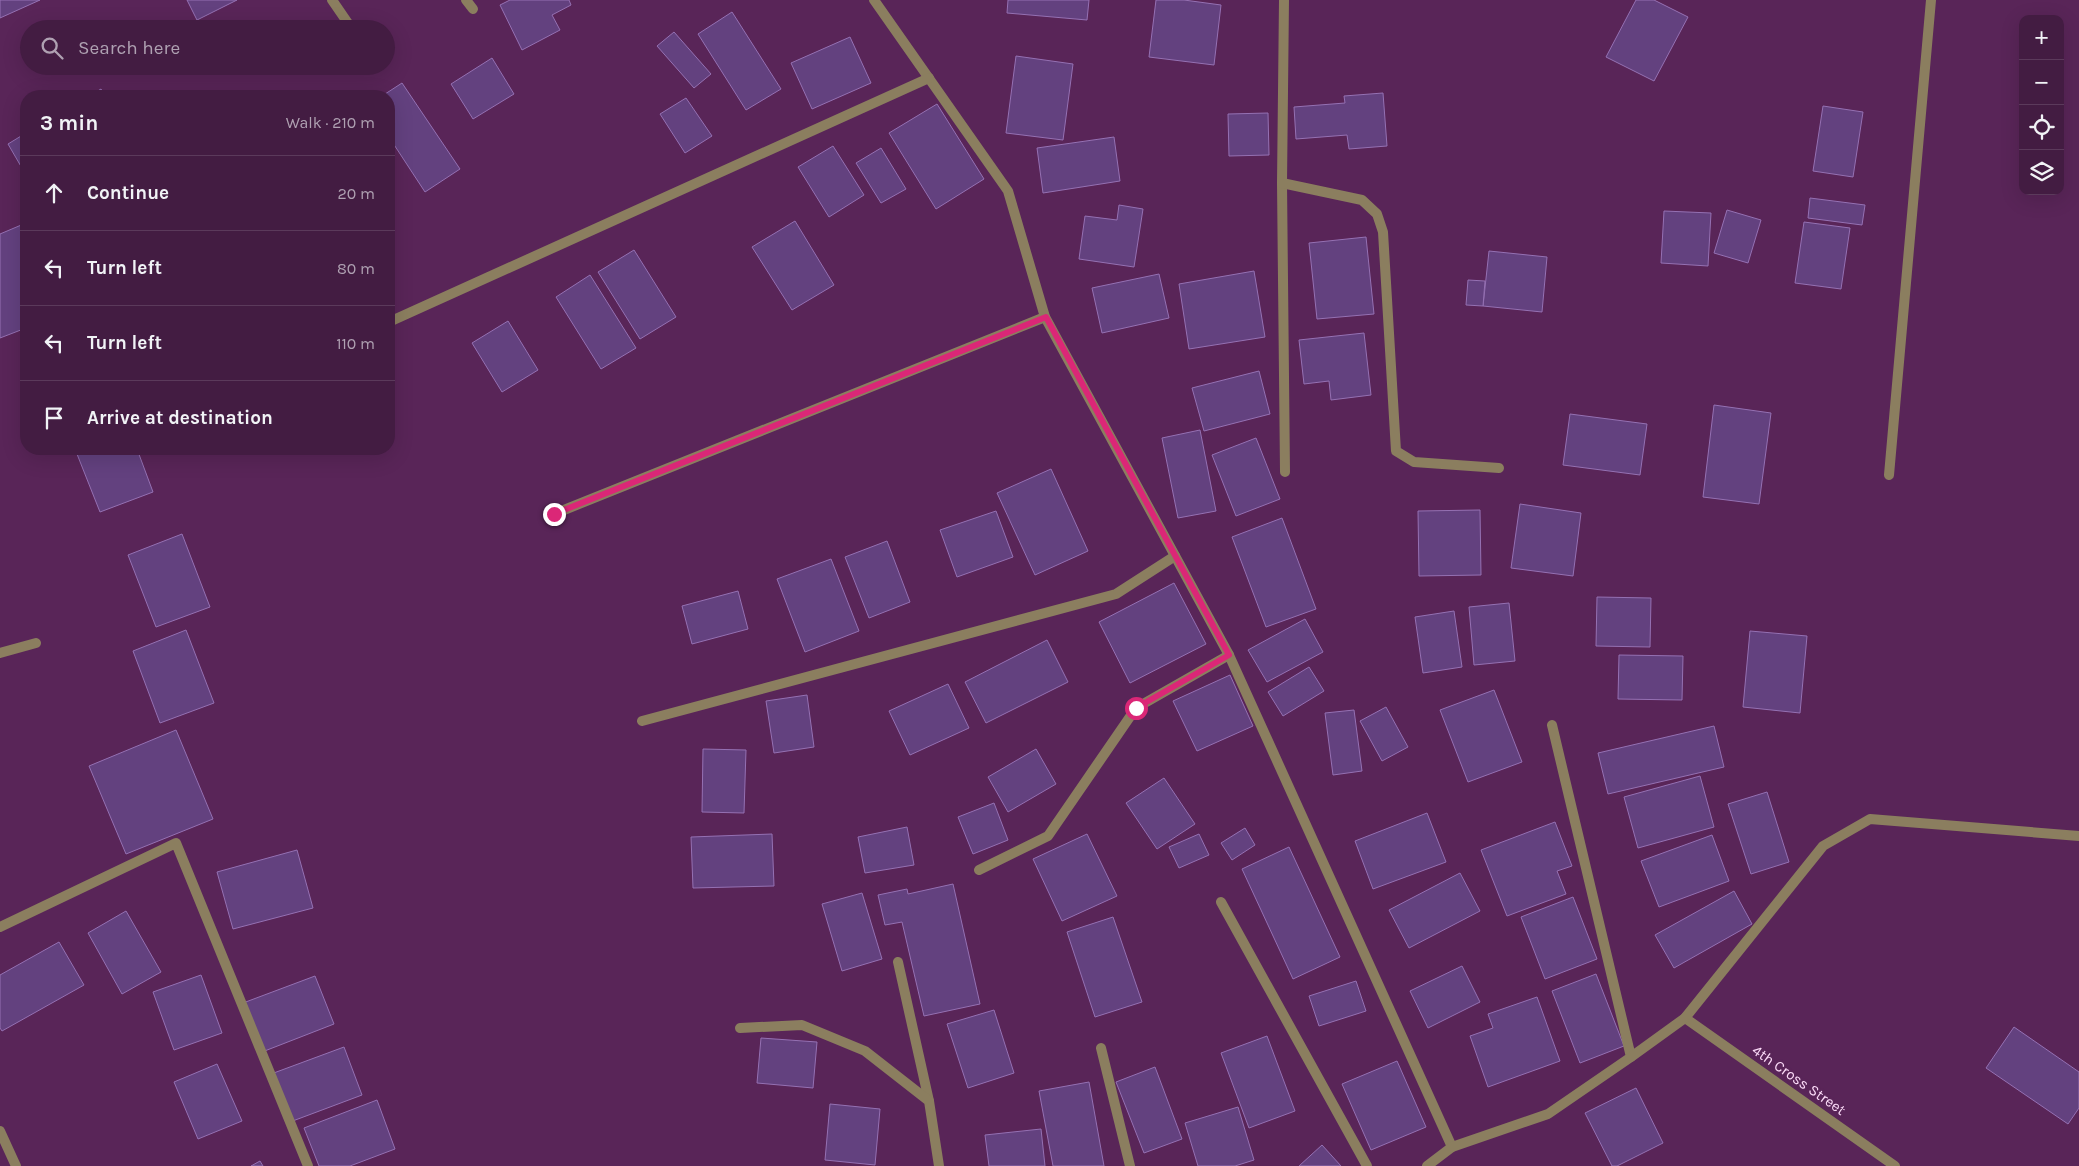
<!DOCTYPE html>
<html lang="en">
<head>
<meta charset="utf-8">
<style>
	body { margin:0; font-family:Karla,sans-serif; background:#4a2549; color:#f1f3f6 }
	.controls { position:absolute; right:15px; top:15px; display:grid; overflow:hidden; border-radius:10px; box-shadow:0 5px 20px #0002 }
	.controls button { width:45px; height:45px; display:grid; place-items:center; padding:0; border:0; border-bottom:1px solid #5b3a5b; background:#431c42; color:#f1f3f6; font:25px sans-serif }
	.stop { position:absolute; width:15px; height:15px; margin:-11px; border:4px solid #db2777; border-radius:50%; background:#fff }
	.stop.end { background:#db2777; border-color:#fff; box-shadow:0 1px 5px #0008 }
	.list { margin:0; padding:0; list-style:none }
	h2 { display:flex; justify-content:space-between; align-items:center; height:65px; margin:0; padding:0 20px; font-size:21px }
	h2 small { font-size:16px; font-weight:400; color:#afa1b2 }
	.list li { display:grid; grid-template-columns:32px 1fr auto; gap:15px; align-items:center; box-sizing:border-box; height:75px; padding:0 20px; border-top:1px solid #5b3a5b }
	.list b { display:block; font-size:19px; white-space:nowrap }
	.list em { font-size:16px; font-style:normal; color:#afa1b2 }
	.icon { flex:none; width:28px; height:28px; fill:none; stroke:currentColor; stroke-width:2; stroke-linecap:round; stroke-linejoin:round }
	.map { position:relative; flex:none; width:2079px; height:1166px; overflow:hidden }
	.search { position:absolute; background:#431c42; box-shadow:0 5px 20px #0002; left:20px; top:20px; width:375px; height:55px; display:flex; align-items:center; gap:12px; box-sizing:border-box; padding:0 18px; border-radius:28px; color:#afa1b2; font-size:19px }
	.panel { position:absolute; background:#431c42; box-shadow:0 5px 20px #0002; left:20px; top:90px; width:375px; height:365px; border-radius:20px }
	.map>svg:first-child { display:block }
	.building { fill:#63417f; stroke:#9571b3 }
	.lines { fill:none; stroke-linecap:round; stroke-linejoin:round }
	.street { stroke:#8b7e5f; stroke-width:10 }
	.route { stroke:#db2777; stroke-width:6 }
	.labels { text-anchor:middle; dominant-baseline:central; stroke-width:5; stroke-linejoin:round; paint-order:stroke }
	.street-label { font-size:15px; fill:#fbdbf8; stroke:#592558 }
</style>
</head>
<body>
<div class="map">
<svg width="2079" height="1166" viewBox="0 0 2079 1166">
	<rect width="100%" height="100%" fill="#592558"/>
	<g class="building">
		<path d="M0,0H40L0,18Z"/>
		<path d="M187,0H237L197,20Z"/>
		<path d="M510,0H569L571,5L552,15L560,30L522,50L500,5Z"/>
		<path d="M1008,0H1089L1087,20L1007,13Z"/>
		<path d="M1156,0H1184L1221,5L1214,65L1149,57Z"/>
		<path d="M1636,0H1654L1688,17L1654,81L1606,57Z"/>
		<path d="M732,12L781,89L746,110L698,34Z"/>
		<path d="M674,32L711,74L694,88L657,46Z"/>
		<path d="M850,37L871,83L812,109L791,63Z"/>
		<path d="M1016,56L1073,64L1063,140L1006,133Z"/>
		<path d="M492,58L514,94L473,119L451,84Z"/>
		<path d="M402,83L460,169L425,192L389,137V96H382Z"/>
		<path d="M101,89L105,96H89Z"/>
		<path d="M1383,93L1387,146L1349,149L1347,135L1296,139L1294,107L1345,103L1344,96Z"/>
		<path d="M686,98L712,136L685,153L660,114Z"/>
		<path d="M937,104L984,179L936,209L889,133Z"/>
		<path d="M1823,106L1863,112L1853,177L1813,171Z"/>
		<path d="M1268,113L1269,155L1229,156L1228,114Z"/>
		<path d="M26,133V175L8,144Z"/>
		<path d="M1114,137L1120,181L1043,193L1037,148Z"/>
		<path d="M833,146L864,195L829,217L798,167Z"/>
		<path d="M881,148L906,189L881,203L856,163Z"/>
		<path d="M1810,198L1865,205L1862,225L1808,218Z"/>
		<path d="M1119,205L1143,209L1134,267L1079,259L1085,216L1117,220Z"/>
		<path d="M1727,210L1761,220L1748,263L1714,253Z"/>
		<path d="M1664,211L1711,213L1708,266L1661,263Z"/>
		<path d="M795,221L834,285L792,310L752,247Z"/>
		<path d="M1804,222L1850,228L1841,289L1795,283Z"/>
		<path d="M26,223V328L0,338V234Z"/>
		<path d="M1366,237L1374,314L1317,319L1309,243Z"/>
		<path d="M634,250L676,317L640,339L598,272Z"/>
		<path d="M1489,251L1547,257L1542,312L1483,306Z"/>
		<path d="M1254,271L1265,337L1189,349L1179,284Z"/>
		<path d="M1159,274L1169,318L1102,333L1092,288Z"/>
		<path d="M590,275L636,348L601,369L556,297Z"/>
		<path d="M1468,280L1485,281L1483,306L1466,305Z"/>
		<path d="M508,321L538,370L502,392L472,343Z"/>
		<path d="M1364,333L1371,395L1331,400L1329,381L1304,384L1299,340Z"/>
		<path d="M1259,371L1270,414L1204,431L1192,388Z"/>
		<path d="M1714,405L1771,413L1759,504L1703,497Z"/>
		<path d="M1570,414L1647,424L1640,475L1563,465Z"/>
		<path d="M1200,430L1216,511L1178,518L1162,438Z"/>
		<path d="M1256,438L1280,499L1236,516L1212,455Z"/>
		<path d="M75,449H137L153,492L100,512Z"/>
		<path d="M1051,469L1088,551L1035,575L997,493Z"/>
		<path d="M1520,504L1581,513L1573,576L1511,568Z"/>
		<path d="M1480,510L1481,575L1419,576L1418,511Z"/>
		<path d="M996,511L1013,557L957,577L940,530Z"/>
		<path d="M1282,518L1316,609L1266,627L1232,537Z"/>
		<path d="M182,534L210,607L156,627L128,555Z"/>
		<path d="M887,541L910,602L869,618L845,557Z"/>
		<path d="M831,559L859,631L805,652L777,579Z"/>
		<path d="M1174,583L1206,644L1130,683L1099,622Z"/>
		<path d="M738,591L748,629L692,644L682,606Z"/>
		<path d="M1597,597L1651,598L1650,647L1596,646Z"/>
		<path d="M1509,603L1515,661L1474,665L1469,607Z"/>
		<path d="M1454,611L1462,667L1423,673L1415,617Z"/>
		<path d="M1305,619L1323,652L1267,682L1248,650Z"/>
		<path d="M186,630L214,703L160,723L133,651Z"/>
		<path d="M1750,631L1807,636L1800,713L1743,707Z"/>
		<path d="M1047,640L1068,682L986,723L965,682Z"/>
		<path d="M1619,655L1683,656L1682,700L1618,699Z"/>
		<path d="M1309,667L1324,691L1283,716L1268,692Z"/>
		<path d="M1230,675L1253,726L1197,751L1173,701Z"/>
		<path d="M948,684L969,728L910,755L889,711Z"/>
		<path d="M1494,690L1522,762L1468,782L1440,710Z"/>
		<path d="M807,695L814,747L774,753L766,701Z"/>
		<path d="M1386,707L1408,747L1382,761L1360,721Z"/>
		<path d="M1354,710L1362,771L1333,775L1325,713Z"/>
		<path d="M1714,726L1724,767L1608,794L1598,753Z"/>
		<path d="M176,730L213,819L126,854L89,766Z"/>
		<path d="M703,749L746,750L744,813L702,812Z"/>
		<path d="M1036,749L1056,784L1008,812L988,777Z"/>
		<path d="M1700,776L1714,827L1638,848L1624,797Z"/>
		<path d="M1164,778L1195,824L1157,849L1126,803Z"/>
		<path d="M1767,792L1789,862L1751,874L1728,804Z"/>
		<path d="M994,803L1008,840L973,854L958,817Z"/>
		<path d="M1427,813L1446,862L1373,889L1355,841Z"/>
		<path d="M1555,822L1572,866L1557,871L1566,894L1507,916L1481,850Z"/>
		<path d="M907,827L914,865L865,873L858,837Z"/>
		<path d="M1245,828L1255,845L1232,860L1221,843Z"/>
		<path d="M772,834L774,886L693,888L691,837Z"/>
		<path d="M1087,834L1117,896L1062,921L1033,859Z"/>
		<path d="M1199,834L1209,855L1179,868L1169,847Z"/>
		<path d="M1712,835L1729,881L1659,907L1641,861Z"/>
		<path d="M1289,847L1340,957L1293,979L1242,869Z"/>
		<path d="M297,850L313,908L233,929L217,872Z"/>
		<path d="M1460,873L1480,911L1409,948L1389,910Z"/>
		<path d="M953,884L980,1004L924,1016L902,922L885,925L878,895L907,889L908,894Z"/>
		<path d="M1734,891L1752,924L1674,968L1655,935Z"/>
		<path d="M862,893L882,959L842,971L822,904Z"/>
		<path d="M1573,897L1597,959L1545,979L1521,917Z"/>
		<path d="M126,911L161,972L122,994L88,933Z"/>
		<path d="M1113,917L1142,1002L1095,1017L1067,932Z"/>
		<path d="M59,942L84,985L2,1031L0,1028V975Z"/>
		<path d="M1462,966L1480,1002L1428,1028L1410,991Z"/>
		<path d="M1596,974L1624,1046L1580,1063L1552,991Z"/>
		<path d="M201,975L222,1033L174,1050L153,992Z"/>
		<path d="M315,976L334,1024L262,1052L243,1003Z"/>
		<path d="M1356,981L1366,1011L1319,1026L1309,996Z"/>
		<path d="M1537,997L1560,1061L1488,1087L1470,1036L1493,1028L1488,1014Z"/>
		<path d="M994,1010L1014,1073L968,1088L947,1024Z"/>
		<path d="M2014,1027L2079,1072V1108L2068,1124L1986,1068Z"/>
		<path d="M1267,1036L1295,1111L1249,1128L1221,1053Z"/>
		<path d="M761,1038L817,1042L813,1088L757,1083Z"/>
		<path d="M344,1047L362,1095L290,1122L271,1074Z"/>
		<path d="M1397,1061L1426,1127L1371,1150L1342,1084Z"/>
		<path d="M217,1064L242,1121L198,1139L174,1082Z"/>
		<path d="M1155,1067L1182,1139L1144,1153L1116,1082Z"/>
		<path d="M1089,1082L1104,1166H1053L1039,1091Z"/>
		<path d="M1636,1088L1663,1143L1617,1166H1612L1585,1113Z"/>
		<path d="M377,1100L395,1149L350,1166H319L304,1128Z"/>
		<path d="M830,1104L880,1109L875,1165L825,1160Z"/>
		<path d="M1238,1107L1254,1160L1235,1166H1198L1185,1123Z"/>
		<path d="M1041,1129L1045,1166H989L985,1135Z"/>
		<path d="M1322,1145L1341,1166H1299Z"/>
		<path d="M260,1161L263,1166H251Z"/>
	</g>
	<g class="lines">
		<g class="street">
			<path d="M332,0L352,29"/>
			<path d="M466,0L473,9"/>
			<path d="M874,0L1008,191L1045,317L1229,655L1452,1147"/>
			<path d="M1284,0L1282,183L1285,472"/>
			<path d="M1282,183L1362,200L1377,214L1383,232L1396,451L1414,462L1499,468"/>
			<path d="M389,322L929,78"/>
			<path d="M1889,475L1931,0"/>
			<path d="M554,514L1045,317"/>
			<path d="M0,653L36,643"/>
			<path d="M642,721L1116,594L1175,556"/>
			<path d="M1552,725L1631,1057"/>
			<path d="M979,870L1048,836L1136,708L1229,655"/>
			<path d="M1221,902L1367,1166"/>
			<path d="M0,927L176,843L308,1166"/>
			<path d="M898,962L929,1101"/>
			<path d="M1685,1018L1895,1166"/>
			<path d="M740,1028L802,1025L865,1051L929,1101L939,1166"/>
			<path d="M1101,1048L1130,1166"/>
			<path d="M0,1131L16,1166"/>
			<path d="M1427,1166L1452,1147L1548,1114L1631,1057L1685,1018L1823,846L1870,819L2079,836"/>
		</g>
	</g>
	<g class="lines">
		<path class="route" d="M554,514L1046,317L1229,655L1136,708"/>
	</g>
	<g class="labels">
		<g class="street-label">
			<text transform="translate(1799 1080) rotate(35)">4th Cross Street</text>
		</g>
	</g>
</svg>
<div class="controls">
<button>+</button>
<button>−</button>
<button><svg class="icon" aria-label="locate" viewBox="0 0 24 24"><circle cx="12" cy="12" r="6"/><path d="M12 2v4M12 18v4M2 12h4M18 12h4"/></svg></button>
<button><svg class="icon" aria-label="layers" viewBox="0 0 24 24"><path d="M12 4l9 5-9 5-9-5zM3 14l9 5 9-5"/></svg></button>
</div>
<div class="stop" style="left:1136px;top:708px"></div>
<div class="stop end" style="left:554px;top:514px"></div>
<div class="search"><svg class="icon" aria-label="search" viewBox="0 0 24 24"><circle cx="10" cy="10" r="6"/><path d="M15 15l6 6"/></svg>Search here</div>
<section class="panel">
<h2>3 min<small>Walk · 210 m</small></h2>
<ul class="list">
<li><svg class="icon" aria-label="ahead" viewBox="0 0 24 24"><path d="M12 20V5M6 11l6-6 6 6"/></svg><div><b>Continue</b></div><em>20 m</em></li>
<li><svg class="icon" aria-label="left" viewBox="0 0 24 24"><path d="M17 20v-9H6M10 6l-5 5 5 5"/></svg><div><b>Turn left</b></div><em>80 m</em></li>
<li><svg class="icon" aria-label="left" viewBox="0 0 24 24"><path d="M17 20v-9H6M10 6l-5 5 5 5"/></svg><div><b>Turn left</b></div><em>110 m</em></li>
<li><svg class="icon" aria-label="arrive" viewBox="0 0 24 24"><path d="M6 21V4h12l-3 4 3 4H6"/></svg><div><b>Arrive at destination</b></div></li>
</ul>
</section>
</div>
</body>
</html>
